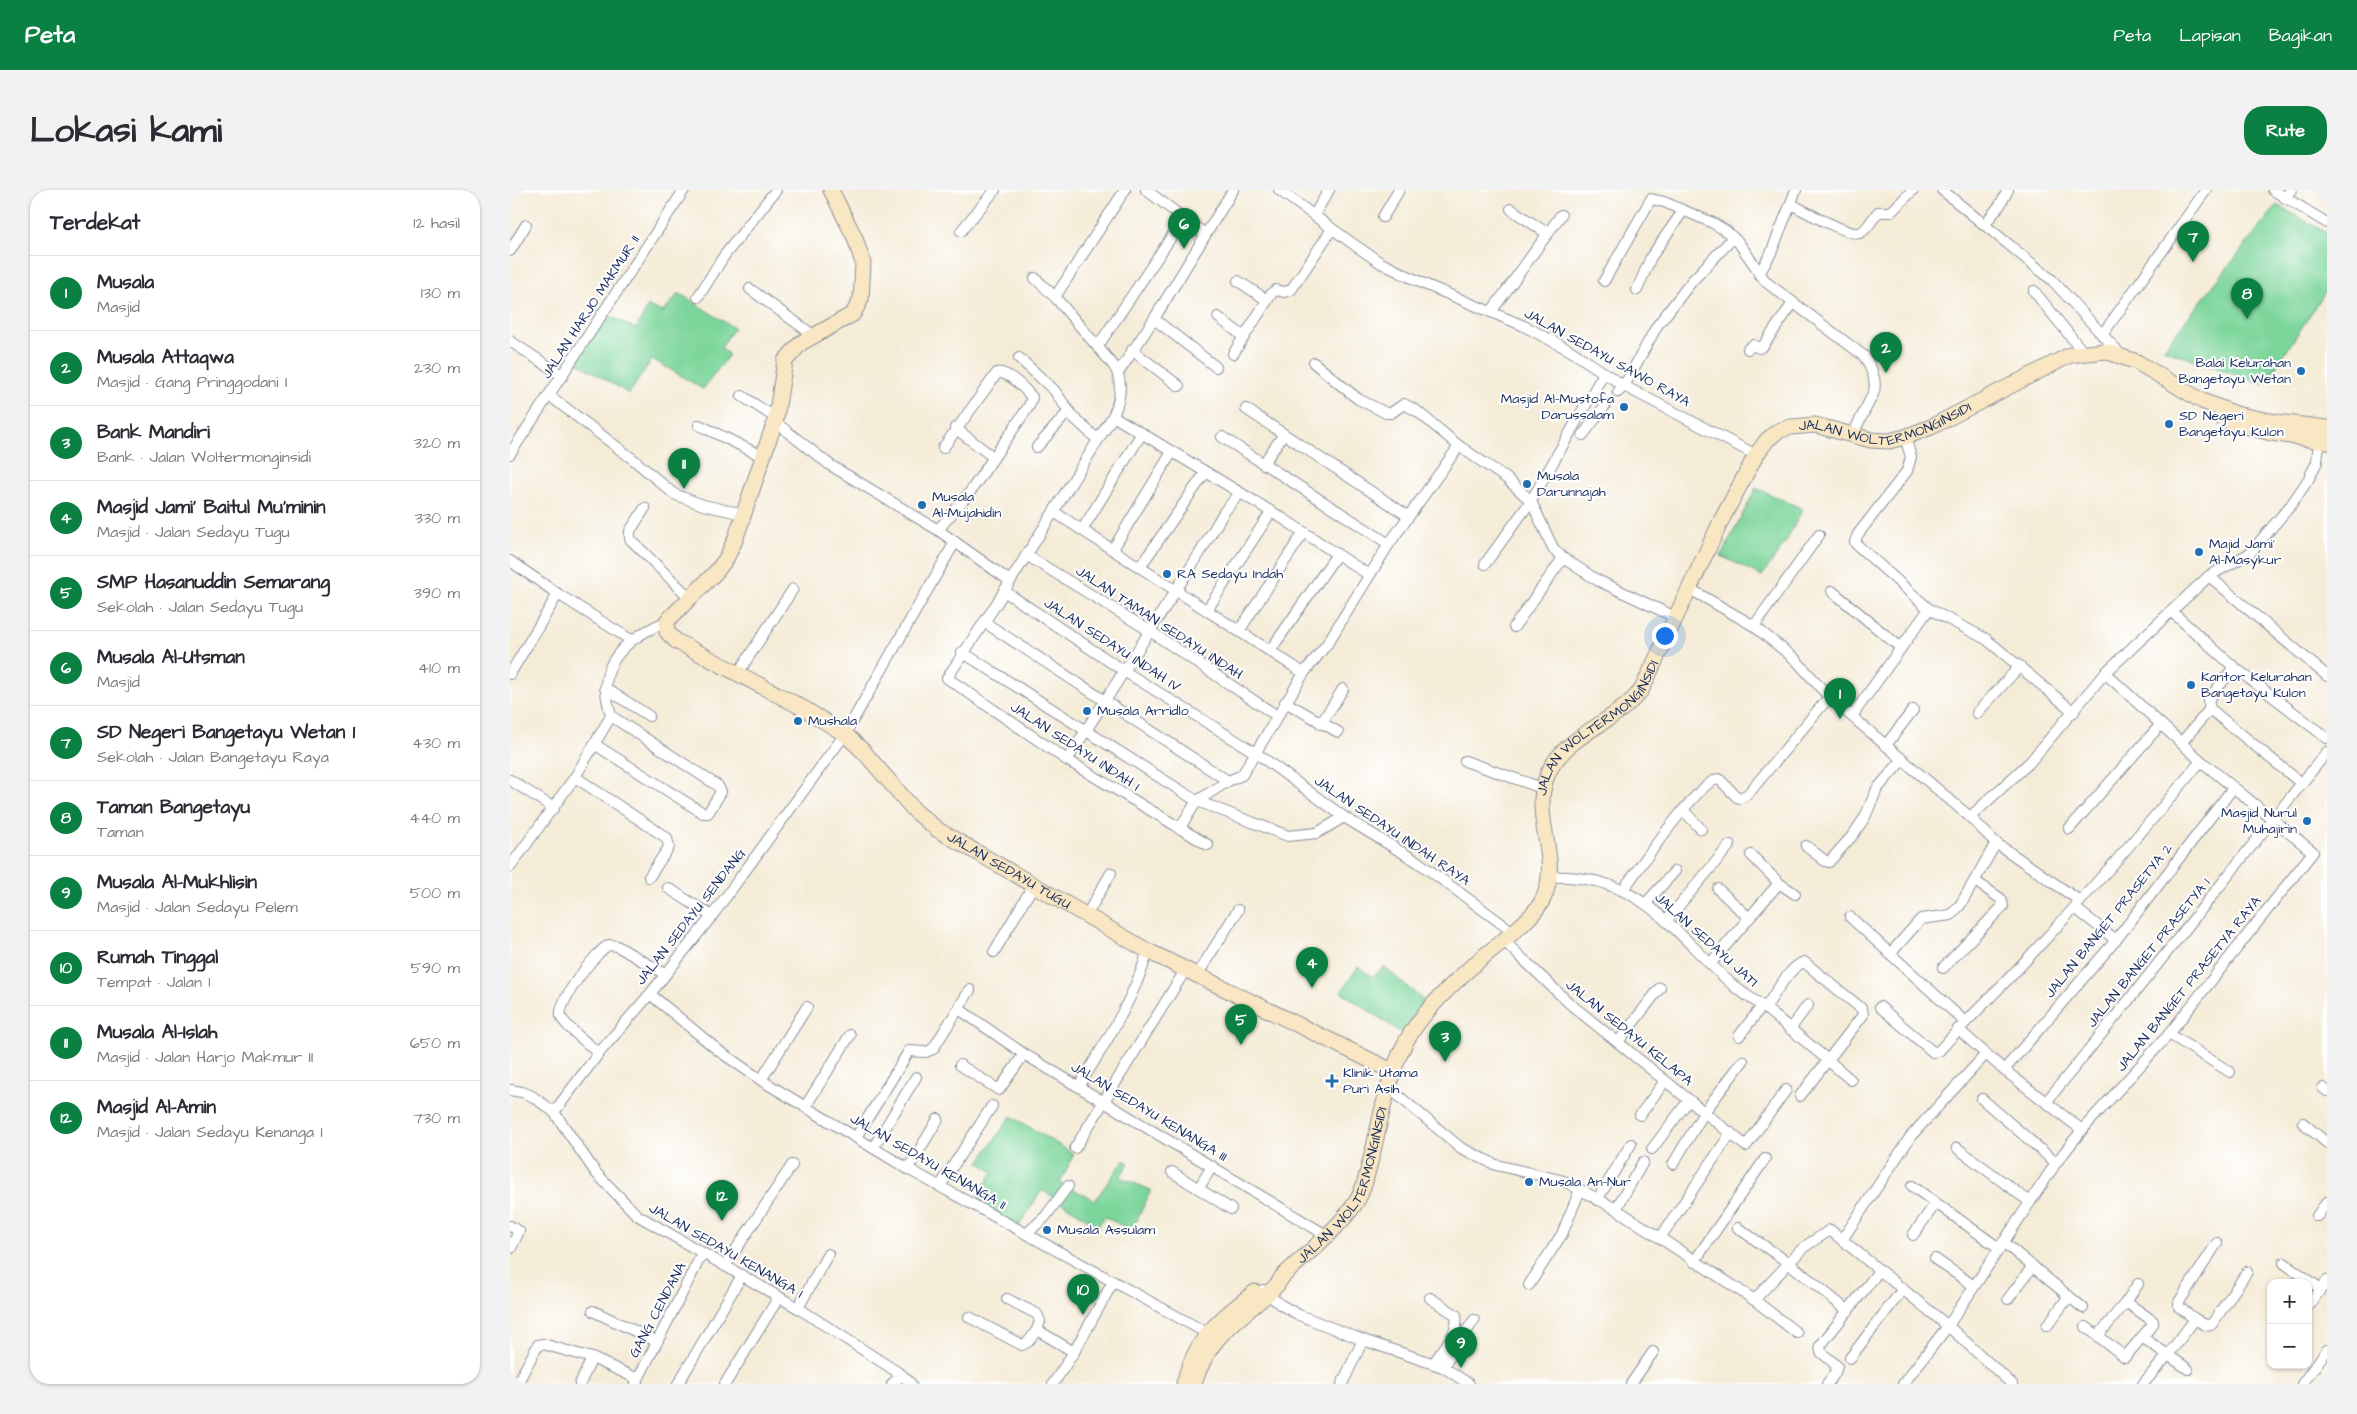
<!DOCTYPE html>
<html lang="id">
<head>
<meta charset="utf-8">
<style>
	body { margin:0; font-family:"Architects Daughter",sans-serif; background:#f2f2f3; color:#2b2b33 }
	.controls { position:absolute; right:15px; bottom:15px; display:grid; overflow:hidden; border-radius:10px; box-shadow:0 1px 4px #0004 }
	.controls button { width:45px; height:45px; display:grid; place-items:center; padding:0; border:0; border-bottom:1px solid #e1e1e2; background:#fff; color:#2b2b33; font:25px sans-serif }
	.you { position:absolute; left:1154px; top:445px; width:18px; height:18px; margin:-12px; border:4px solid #fff; border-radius:50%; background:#1a73e8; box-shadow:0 0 0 8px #1a73e833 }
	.badge { display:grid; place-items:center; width:32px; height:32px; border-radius:50%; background:#0b8043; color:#fff; font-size:16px; font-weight:700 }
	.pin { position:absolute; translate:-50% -41px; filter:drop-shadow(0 1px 2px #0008) }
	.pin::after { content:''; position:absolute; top:26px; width:18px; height:15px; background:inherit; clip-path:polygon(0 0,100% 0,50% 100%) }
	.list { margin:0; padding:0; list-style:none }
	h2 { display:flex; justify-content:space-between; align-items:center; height:65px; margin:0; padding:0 20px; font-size:21px }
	h2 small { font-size:16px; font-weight:400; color:#7c7c81 }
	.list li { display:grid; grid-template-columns:32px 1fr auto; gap:15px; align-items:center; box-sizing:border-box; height:75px; padding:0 20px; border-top:1px solid #e1e1e2 }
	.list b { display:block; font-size:19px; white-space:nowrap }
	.list p { margin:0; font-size:16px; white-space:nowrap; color:#7c7c81 }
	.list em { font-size:16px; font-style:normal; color:#7c7c81 }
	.map { position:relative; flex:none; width:1817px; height:1194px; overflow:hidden; border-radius:20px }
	header { display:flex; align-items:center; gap:30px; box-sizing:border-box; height:70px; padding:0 25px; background:#0b8043; color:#fff }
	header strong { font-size:24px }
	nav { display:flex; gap:28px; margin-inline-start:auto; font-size:18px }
	.intro { display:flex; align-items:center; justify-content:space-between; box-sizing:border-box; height:120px; padding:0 30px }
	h1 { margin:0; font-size:35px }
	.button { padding:12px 22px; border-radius:20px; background:#0b8043; color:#fff; font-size:18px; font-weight:700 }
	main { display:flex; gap:30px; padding:0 30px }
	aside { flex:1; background:#fff; border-radius:20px; box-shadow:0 1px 4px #0004 }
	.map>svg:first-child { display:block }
	.green { fill:#7cd59a; stroke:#4c827c }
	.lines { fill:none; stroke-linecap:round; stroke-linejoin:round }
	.street-tunnel { stroke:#c9c6c0; stroke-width:10; stroke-dasharray:10 5; stroke-linecap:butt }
	.street-casing { stroke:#888e9b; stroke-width:12 }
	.secondary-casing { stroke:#888e9b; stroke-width:17 }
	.street { stroke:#fff; stroke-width:10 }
	.secondary { stroke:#f9e7c3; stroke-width:15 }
	.poi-dot { fill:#1f6fb2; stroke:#fff; stroke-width:2 }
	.labels { text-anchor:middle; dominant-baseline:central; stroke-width:4; stroke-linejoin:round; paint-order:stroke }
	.street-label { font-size:14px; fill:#1b2f5e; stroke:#fff }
	.poi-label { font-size:14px; fill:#1b2f5e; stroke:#fff; text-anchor:start }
</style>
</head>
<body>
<header>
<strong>Peta</strong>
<nav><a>Peta</a><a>Lapisan</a><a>Bagikan</a></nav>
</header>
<div class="intro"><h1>Lokasi kami</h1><a class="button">Rute</a></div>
<main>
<aside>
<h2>Terdekat<small>12 hasil</small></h2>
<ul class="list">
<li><span class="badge">1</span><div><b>Musala</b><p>Masjid</p></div><em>130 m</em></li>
<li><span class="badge">2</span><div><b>Musala Attaqwa</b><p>Masjid · Gang Pringgodani I</p></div><em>230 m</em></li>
<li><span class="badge">3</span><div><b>Bank Mandiri</b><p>Bank · Jalan Woltermonginsidi</p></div><em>320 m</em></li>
<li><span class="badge">4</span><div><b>Masjid Jami' Baitul Mu'minin</b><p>Masjid · Jalan Sedayu Tugu</p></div><em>330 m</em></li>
<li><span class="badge">5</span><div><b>SMP Hasanuddin Semarang</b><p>Sekolah · Jalan Sedayu Tugu</p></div><em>390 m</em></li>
<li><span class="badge">6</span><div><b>Musala Al-Utsman</b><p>Masjid</p></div><em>410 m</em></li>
<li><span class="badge">7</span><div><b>SD Negeri Bangetayu Wetan 1</b><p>Sekolah · Jalan Bangetayu Raya</p></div><em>430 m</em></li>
<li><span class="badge">8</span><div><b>Taman Bangetayu</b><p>Taman</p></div><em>440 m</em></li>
<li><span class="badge">9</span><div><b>Musala Al-Mukhlisin</b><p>Masjid · Jalan Sedayu Pelem</p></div><em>500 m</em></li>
<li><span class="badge">10</span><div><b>Rumah Tinggal</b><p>Tempat · Jalan 1</p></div><em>590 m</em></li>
<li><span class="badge">11</span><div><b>Musala Al-Islah</b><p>Masjid · Jalan Harjo Makmur II</p></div><em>650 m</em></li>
<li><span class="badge">12</span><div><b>Masjid Al-Amin</b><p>Masjid · Jalan Sedayu Kenanga I</p></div><em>730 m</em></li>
</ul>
</aside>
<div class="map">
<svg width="1817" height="1194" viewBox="0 0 1817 1194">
	<rect width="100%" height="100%" fill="#fff"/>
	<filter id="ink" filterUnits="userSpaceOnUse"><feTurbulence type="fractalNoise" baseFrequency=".02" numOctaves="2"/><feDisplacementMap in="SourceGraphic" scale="10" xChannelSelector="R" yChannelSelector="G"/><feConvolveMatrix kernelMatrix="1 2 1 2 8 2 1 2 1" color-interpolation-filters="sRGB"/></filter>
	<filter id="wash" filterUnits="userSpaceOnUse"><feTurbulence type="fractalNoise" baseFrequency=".0096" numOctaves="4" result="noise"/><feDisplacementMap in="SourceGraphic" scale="20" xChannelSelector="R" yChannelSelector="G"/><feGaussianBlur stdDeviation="1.12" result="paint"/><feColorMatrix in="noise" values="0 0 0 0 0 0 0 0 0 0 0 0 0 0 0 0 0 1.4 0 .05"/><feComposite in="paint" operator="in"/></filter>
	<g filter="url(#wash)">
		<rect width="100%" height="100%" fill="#f5ecd8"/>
		<g class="green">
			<path d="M1767,15L1817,43V99L1754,195L1653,159Z"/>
			<path d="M169,103L224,138L211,157L219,165L193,199L142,169L119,204L65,171L98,125L126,139L138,116L153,122Z"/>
			<path d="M1246,298L1293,319L1275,353L1252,386L1211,366Z"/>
			<path d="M848,777L863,787L874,777L919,815L895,845L831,802Z"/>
			<path d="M501,926L564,964L550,993L585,1010L614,970L619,973L610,987L641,1000L622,1041L595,1027L588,1036L532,1000L509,1036L464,1011L483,982L469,972Z"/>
		</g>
	</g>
	<g filter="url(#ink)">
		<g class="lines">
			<path class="street-tunnel" d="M1094,217L1108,202"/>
			<defs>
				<g id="street">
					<path d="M636,0L695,44"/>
					<path d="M769,0L846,56L871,73L914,94L1014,136L1061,161L1114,196L1246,265"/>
					<path d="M1432,0L1542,90L1611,165"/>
					<path d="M1763,0L1817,33"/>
					<path d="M1775,8L1781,0"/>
					<path d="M1281,14C1293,20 1339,46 1350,43C1357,40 1363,28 1368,22H1381L1403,0"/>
					<path d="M1001,19L1038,44"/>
					<path d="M804,25L819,0"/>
					<path d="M873,27L889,0"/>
					<path d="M1474,35L1490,15L1498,0"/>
					<path d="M451,41L485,0"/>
					<path d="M0,61L16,35"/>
					<path d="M1249,84L1261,63L1286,0"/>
					<path d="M525,88L545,107L604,176C614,192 610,210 603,226L485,416L437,488L557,570L698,655"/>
					<path d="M728,91L757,110"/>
					<path d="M1094,91L1141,9L1154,12L1203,33L1216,41L1229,53L1256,92L1354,166C1361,177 1367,189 1364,202L1342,246"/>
					<path d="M240,99L303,145"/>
					<path d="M1127,100L1141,67L1173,21"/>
					<path d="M1524,101L1573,162"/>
					<path d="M188,107L214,66L266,0"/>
					<path d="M545,107L615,0"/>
					<path d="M981,122L1051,25"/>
					<path d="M708,127L734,147"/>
					<path d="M644,129L706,177"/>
					<path d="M1592,145L1696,0"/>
					<path d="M0,151L53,186"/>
					<path d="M588,156L674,28"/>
					<path d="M1238,159L1243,155L1249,158L1253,156L1283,113"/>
					<path d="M622,160L669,196"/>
					<path d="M723,164L762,103L766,100L774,102L781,100L822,39"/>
					<path d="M509,168L544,200L563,227L587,249"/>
					<path d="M804,173L848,209L876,223H881L894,214L907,221L949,256L996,288L1021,311L1043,358L1053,368L1087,390L1167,428"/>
					<path d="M608,183L644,129L723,0"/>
					<path d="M1108,202L1114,196L1147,136L1182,91L1223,48"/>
					<path d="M40,206L124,270L164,304L193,315L233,324"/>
					<path d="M232,206L266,228"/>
					<path d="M736,219L898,326"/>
					<path d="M603,226L772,328L859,385"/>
					<path d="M265,232L320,275L428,340L500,391"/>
					<path d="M189,235L254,267"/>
					<path d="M445,238L483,267"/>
					<path d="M1073,245L1094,217"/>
					<path d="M712,247L879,354"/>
					<path d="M1395,247L1401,267L1397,281L1348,344L1345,352L1346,354L1419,419L1476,449L1564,522"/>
					<path d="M527,257L559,221"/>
					<path d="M0,264L174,0"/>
					<path d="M753,274L774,244"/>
					<path d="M135,318L120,341V349L179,407"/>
					<path d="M544,322L794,483"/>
					<path d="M428,340L460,302L519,216L522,207C515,199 498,181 487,183L433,258"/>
					<path d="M572,340L632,243"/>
					<path d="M603,359L662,262"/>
					<path d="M516,365L640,441L767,526"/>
					<path d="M0,371L48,404L121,450"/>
					<path d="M975,374L1021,311L1094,183"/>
					<path d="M630,377L695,283"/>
					<path d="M1699,386L1817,486"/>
					<path d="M1180,399L1244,436L1285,469L1319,507L1460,627L1486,653L1570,711"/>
					<path d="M494,401L614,481L746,563L834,627L908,672L1003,742"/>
					<path d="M1322,401L1391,458"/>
					<path d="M697,420L761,322"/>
					<path d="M1662,422L1724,477L1817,548"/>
					<path d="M474,432L718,591"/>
					<path d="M1244,436L1309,345"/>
					<path d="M1004,437L1053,368"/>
					<path d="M729,441L794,342"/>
					<path d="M760,461L827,364"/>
					<path d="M452,462L687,611L778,646L807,643L834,627"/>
					<path d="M228,483L283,399"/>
					<path d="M0,484L48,404"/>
					<path d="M95,498L139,526"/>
					<path d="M775,512L828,542"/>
					<path d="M1700,519L1791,593"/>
					<path d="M1700,519L1698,510L1724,477"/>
					<path d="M1467,523L1510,476"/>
					<path d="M1342,526L1419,419"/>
					<path d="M811,534L833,499"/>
					<path d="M1671,553L1700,519"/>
					<path d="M84,554L193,623H198L211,602L208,596L101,526"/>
					<path d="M1376,555L1403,520"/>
					<path d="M557,570L688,366L714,322L729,304"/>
					<path d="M955,571L1032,598"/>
					<path d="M65,587L157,648L159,657L139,687"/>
					<path d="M0,590L44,618"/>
					<path d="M1174,621L1191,639"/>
					<path d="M1460,627L1520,572L1595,483L1699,386L1740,363L1781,315L1798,290L1807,272L1809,251"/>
					<path d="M669,639L687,611L718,591L732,585L794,483L817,454L879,354L949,256"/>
					<path d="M1559,639L1651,534"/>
					<path d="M1296,656L1315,671L1319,672L1343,645L1355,627L1367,599L1393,569"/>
					<path d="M1241,665L1269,693L1285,704"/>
					<path d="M0,677L65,587L101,526C99,517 95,505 96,496C97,462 129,443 157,431"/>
					<path d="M1039,687C1132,683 1162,742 1225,797C1235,805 1246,811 1256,819C1285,842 1313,866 1341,890"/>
					<path d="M158,698L202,726"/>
					<path d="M1208,699L1239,728"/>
					<path d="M1113,700C1126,682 1191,588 1209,589L1227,607L1230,608L1238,604L1319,507"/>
					<path d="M1136,713L1165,681"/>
					<path d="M1565,718L1606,750"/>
					<path d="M576,726L601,683"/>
					<path d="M1340,727L1455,832"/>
					<path d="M1156,731L1220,655"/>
					<path d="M994,751L1059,813L1236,956L1276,900"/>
					<path d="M484,762L523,696"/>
					<path d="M1380,764L1411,729L1441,725L1451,714L1486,653"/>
					<path d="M1200,774L1269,693"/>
					<path d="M1433,778L1493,716L1491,709L1465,691"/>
					<path d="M687,785L728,720"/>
					<path d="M140,804L209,861L251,890L398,979L697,1143"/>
					<path d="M1370,817L1423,862L1429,861C1457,829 1489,800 1518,768C1578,704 1635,639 1691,571"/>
					<path d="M1255,818C1264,806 1279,777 1294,772L1352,819L1353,825L1290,906"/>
					<path d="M449,819L514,864L816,1045"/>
					<path d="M1280,839L1298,815"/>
					<path d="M1448,839L1494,880L1572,940L1546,973L1438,1136L1502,1194"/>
					<path d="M1659,844L1720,882"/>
					<path d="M1229,846L1252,816"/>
					<path d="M1108,852L1150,798"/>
					<path d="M89,863C81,856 53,835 51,826C47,812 87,760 99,755L107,756L155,784"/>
					<path d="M450,875L489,900L514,864"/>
					<path d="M1494,880L1606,750L1723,598"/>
					<path d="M251,890L297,817"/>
					<path d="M569,896C596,852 623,811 638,761"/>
					<path d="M879,898L951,958L986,975L1054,991L1106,1019L1243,1109L1247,1107L1294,1057L1320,1040L1438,1136L1393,1194"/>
					<path d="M1813,898L1817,901"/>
					<path d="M0,900L12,902L22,906L44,922L86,983L127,1025L288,1118L392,1185L401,1194"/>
					<path d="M1472,909L1546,973"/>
					<path d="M1536,912C1631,797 1723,678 1817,562"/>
					<path d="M295,917L340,845"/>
					<path d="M44,922L89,863L140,804L202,726L335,544L445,352"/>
					<path d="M1130,925L1155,891"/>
					<path d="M1793,933L1817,953"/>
					<path d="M1572,940L1659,844L1803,662L1691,571L1595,483"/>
					<path d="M346,947L399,861L416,862L423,859L460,800"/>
					<path d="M363,958L406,887"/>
					<path d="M565,958L676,779"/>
					<path d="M1447,958L1520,1012"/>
					<path d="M1142,959L1179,910"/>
					<path d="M1163,974L1195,921L1233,871"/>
					<path d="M398,979L428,929"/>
					<path d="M662,982L721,1019"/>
					<path d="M430,996L482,916"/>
					<path d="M1402,996L1489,1058"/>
					<path d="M689,998L702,976"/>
					<path d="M1087,1010L1121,954"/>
					<path d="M1106,1019L1133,972"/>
					<path d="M1807,1026L1817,1012"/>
					<path d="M0,1036L9,1041L1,1058"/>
					<path d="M1228,1038L1279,1073L1338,1121"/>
					<path d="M516,1044L535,1027L558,996"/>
					<path d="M1403,1045L1426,1013"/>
					<path d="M1150,1048L1221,943"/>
					<path d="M1332,1050L1401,946L1476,864"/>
					<path d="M1493,1052L1573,1118"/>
					<path d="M1425,1069L1464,1096"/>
					<path d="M1184,1072L1255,969"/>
					<path d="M1774,1073L1811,1099"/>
					<path d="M215,1076L282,975"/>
					<path d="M1628,1094L1616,1112L1643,1131V1134L1632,1147L1678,1179"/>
					<path d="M1019,1095L1052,1044L1070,1000"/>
					<path d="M753,1100L771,1115L789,1125L853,1150L933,1177L959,1194"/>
					<path d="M920,1108L946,1125C950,1142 932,1160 923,1174"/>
					<path d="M497,1109L527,1124L530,1131L527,1140"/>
					<path d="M1243,1109L1287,1143"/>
					<path d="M1498,1109L1523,1076"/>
					<path d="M1616,1112L1588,1146L1615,1167L1632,1147"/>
					<path d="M1798,1116L1817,1091"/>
					<path d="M288,1118L318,1064"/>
					<path d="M83,1121L146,1151"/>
					<path d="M459,1127L512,1155L518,1152L527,1140L564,1162"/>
					<path d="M1685,1129L1669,1117V1112L1707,1053"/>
					<path d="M1537,1136L1559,1106"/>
					<path d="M1576,1137L1588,1146"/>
					<path d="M1340,1168L1393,1099"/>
					<path d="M933,1177L964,1130"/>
					<path d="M126,1193L192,1064"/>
					<path d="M7,1194L28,1155L33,1154L82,1168L128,1189"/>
					<path d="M70,1194L82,1168"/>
					<path d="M168,1194L232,1085"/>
					<path d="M215,1194L269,1107"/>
					<path d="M382,1194L392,1185"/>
					<path d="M543,1194L564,1162L603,1092"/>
					<path d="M832,1194L853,1150"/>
					<path d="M1121,1194L1143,1162"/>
					<path d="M1317,1194L1325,1183L1327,1176L1311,1162L1310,1156L1369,1081"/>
					<path d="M1633,1194L1658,1165L1685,1129L1695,1135L1702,1134L1737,1082"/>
					<path d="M1792,1194L1817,1160"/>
				</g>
				<g id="secondary">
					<path id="s1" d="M321,0L345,48L353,73L351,109L343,124L291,153L275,171L266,228L225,350L216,369L206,382L157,431V442L166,451L293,518L335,544L353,561L405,621L428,640L638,761L884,882"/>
					<path d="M1714,230L1761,243L1817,252"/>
					<path d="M674,1194C685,1148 709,1130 745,1102"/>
					<path id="s2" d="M684,1194C700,1141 730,1131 767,1095L772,1087C795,1065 833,1035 848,1009C855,997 857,982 861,969C871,929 879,875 903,840C922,812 947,789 973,767C990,753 1026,727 1034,707C1053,663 1014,620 1043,574C1065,541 1109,530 1132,499L1212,329L1246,265L1257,250L1268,241L1281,237L1305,235L1361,250L1379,251L1395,247L1421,237L1560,165L1595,161L1627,172L1692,211L1726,224L1760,231L1817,238"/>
				</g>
			</defs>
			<use href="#street" class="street-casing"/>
			<use href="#secondary" class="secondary-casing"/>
			<use href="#street" class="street"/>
			<use href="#secondary" class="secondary"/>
		</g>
	</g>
	<g class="poi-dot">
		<circle cx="1791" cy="181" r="5"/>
		<circle cx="1114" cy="217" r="5"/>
		<circle cx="1659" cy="234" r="5"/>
		<circle cx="1017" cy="294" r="5"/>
		<circle cx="412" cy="315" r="5"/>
		<circle cx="1689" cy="362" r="5"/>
		<circle cx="657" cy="384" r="5"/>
		<circle cx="1681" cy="495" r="5"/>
		<circle cx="577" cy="521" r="5"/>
		<circle cx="288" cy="531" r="5"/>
		<circle cx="1797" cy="631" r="5"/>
		<path d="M819.5 883.5h5v5h5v5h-5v5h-5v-5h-5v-5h5z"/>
		<circle cx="1019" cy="992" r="5"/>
		<circle cx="537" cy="1040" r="5"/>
	</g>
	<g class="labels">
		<g class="street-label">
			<text transform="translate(81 117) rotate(-57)">JALAN HARJO MAKMUR II</text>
			<text transform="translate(1097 168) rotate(29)">JALAN SEDAYU SAWO RAYA</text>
			<text stroke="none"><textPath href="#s2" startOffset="1275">JALAN WOLTERMONGINSIDI</textPath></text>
			<text transform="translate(649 433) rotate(33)">JALAN TAMAN SEDAYU INDAH</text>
			<text transform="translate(602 455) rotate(33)">JALAN SEDAYU INDAH IV</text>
			<text stroke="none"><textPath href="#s2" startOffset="810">JALAN WOLTERMONGINSIDI</textPath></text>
			<text transform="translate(565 557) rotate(33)">JALAN SEDAYU INDAH I</text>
			<text transform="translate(882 641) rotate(34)">JALAN SEDAYU INDAH RAYA</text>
			<text stroke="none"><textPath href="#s1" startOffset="942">JALAN SEDAYU TUGU</textPath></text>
			<text transform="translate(181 727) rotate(-52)">JALAN SEDAYU SENDANG</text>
			<text transform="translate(1599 731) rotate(-51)">JALAN BANGET PRASETYA 2</text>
			<text transform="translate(1196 750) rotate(42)">JALAN SEDAYU JATI</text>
			<text transform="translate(1639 763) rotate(-51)">JALAN BANGET PRASETYA 1</text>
			<text transform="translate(1679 794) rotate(-51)">JALAN BANGET PRASETYA RAYA</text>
			<text transform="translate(1119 843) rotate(39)">JALAN SEDAYU KELAPA</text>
			<text transform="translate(639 922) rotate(31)">JALAN SEDAYU KENANGA III</text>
			<text transform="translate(418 972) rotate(30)">JALAN SEDAYU KENANGA II</text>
			<text stroke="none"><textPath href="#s2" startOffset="255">JALAN WOLTERMONGINSIDI</textPath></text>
			<text transform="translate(216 1061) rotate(30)">JALAN SEDAYU KENANGA I</text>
			<text transform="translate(148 1120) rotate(-62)">GANG CENDANA</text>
		</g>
		<g class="poi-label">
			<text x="1781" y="173" text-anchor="end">Balai Kelurahan<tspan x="1781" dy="16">Bangetayu Wetan</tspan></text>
			<text x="1104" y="209" text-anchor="end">Masjid Al-Mustofa<tspan x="1104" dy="16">Darussalam</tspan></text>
			<text x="1669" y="226">SD Negeri<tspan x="1669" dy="16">Bangetayu Kulon</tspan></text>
			<text x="1027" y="286">Musala<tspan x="1027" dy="16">Darunnajah</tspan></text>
			<text x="422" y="307">Musala<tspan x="422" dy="16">Al-Mujahidin</tspan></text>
			<text x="1699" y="354">Majid Jami'<tspan x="1699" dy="16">Al-Masykur</tspan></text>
			<text x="667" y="384">RA Sedayu Indah</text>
			<text x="1691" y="487">Kantor Kelurahan<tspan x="1691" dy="16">Bangetayu Kulon</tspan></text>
			<text x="587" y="521">Musala Arridlo</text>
			<text x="298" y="531">Mushala</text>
			<text x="1787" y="623" text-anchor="end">Masjid Nurul<tspan x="1787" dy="16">Muhajirin</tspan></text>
			<text x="833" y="883">Klinik Utama<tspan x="833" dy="16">Puri Asih</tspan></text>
			<text x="1029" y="992">Musala An-Nur</text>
			<text x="547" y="1040">Musala Assulam</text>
		</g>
	</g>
</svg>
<div class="controls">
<button>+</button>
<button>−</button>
</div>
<div class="you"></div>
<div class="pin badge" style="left:1330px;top:529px">1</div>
<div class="pin badge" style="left:1376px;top:183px">2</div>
<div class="pin badge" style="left:935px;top:872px">3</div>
<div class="pin badge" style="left:802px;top:798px">4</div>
<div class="pin badge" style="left:731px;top:855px">5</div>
<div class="pin badge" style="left:674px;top:59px">6</div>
<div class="pin badge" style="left:1683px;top:72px">7</div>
<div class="pin badge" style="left:1737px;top:129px">8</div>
<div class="pin badge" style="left:951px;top:1178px">9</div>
<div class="pin badge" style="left:573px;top:1125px">10</div>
<div class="pin badge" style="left:174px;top:299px">11</div>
<div class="pin badge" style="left:212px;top:1031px">12</div>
</div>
</main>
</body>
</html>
